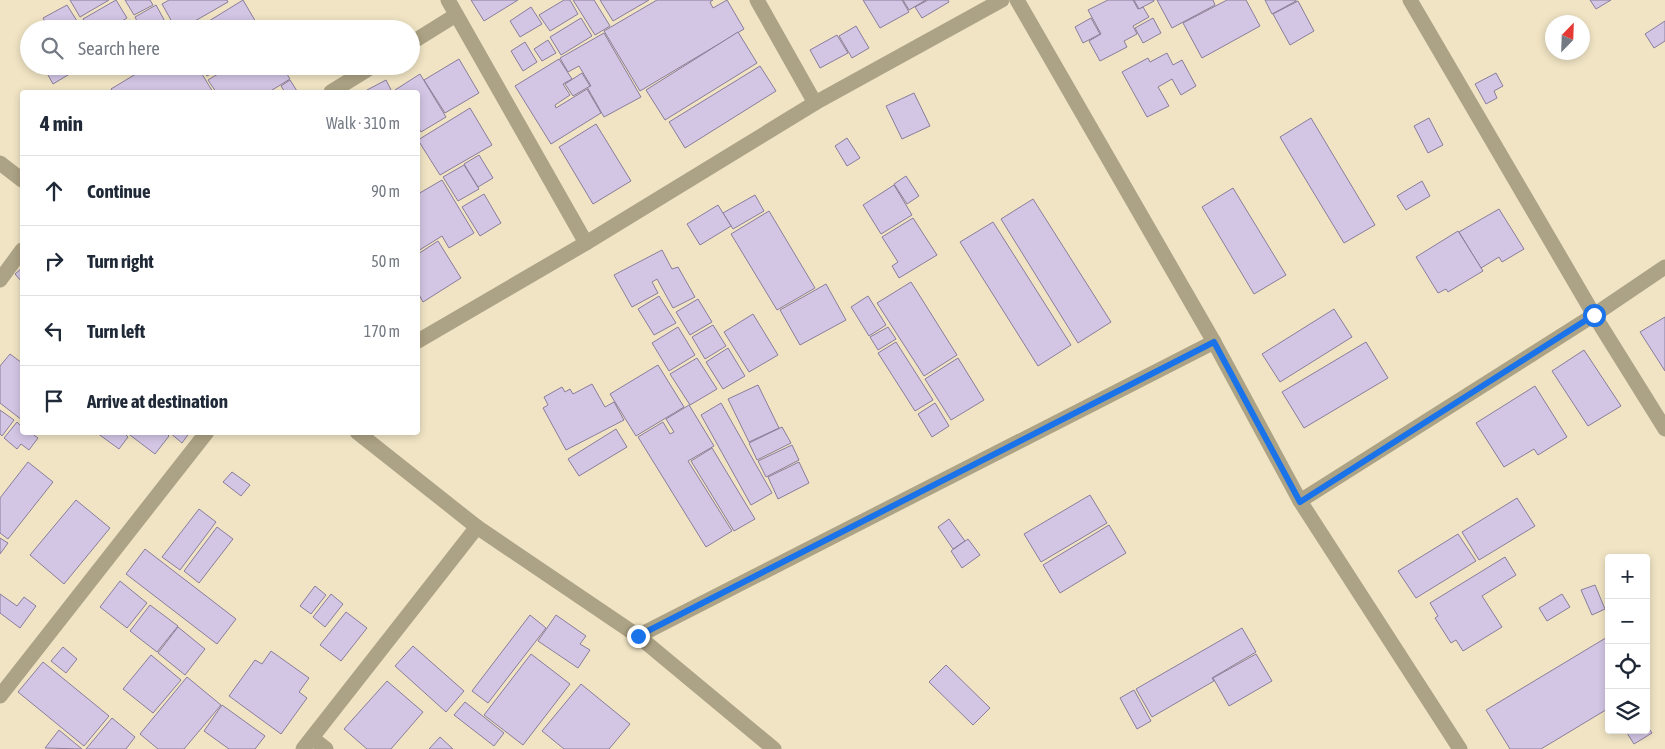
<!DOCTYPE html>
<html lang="en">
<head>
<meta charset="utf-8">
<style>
	body { margin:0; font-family:"Asap Condensed",sans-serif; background:#f6f6f7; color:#1f2937 }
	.controls { position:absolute; right:15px; bottom:15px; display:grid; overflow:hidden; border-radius:5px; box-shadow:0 2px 8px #0003 }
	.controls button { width:45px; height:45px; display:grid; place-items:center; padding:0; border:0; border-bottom:1px solid #e0e1e3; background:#fff; color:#1f2937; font:25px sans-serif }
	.compass { position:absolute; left:1545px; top:15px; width:45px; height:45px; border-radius:50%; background:#fff; box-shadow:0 2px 8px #0003; rotate:23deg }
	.stop { position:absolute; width:15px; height:15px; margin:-11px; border:4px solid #1a73e8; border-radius:50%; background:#fff }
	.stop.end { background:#1a73e8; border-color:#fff; box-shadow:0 1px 5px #0008 }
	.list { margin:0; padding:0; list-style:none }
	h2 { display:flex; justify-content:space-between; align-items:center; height:65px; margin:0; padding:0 20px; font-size:21px }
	h2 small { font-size:16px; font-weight:400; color:#747a83 }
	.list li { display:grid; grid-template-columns:32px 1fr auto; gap:15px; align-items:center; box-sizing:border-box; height:70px; padding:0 20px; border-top:1px solid #e0e1e3 }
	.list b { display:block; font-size:19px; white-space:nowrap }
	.list em { font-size:16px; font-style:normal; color:#747a83 }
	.icon { flex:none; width:28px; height:28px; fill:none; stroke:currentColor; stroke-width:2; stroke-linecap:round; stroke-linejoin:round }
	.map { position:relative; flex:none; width:1665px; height:749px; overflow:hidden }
	.search { position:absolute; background:#fff; box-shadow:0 2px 8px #0003; left:20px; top:20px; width:400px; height:55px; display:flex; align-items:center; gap:12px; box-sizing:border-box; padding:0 18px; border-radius:28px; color:#747a83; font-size:19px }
	.panel { position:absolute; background:#fff; box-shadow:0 2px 8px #0003; left:20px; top:90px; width:400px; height:345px; border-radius:5px }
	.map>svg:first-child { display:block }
	.building { fill:#d3c6e5; stroke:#8a7d9a }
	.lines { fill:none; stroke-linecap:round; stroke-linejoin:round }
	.minor { stroke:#aca285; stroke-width:15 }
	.route { stroke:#1a73e8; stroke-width:6 }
</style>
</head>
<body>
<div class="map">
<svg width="1665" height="749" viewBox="0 0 1665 749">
	<rect width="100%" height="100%" fill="#f0e4c4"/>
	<g class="building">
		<path d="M70,0H109L80,17Z"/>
		<path d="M116,0L127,18L109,29H89L83,19Z"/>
		<path d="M125,0H150L153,5L134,15Z"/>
		<path d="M169,0H227L228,2L181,29H176L162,4Z"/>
		<path d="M243,0L260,29H196Z"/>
		<path d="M471,0H518L484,21Z"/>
		<path d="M564,0H570L578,14L550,31L539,15Z"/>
		<path d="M573,0H594L610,26L595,35Z"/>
		<path d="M600,0H649L613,21Z"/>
		<path d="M657,0H713L710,2L713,8L727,0L744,29L640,91L604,31Z"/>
		<path d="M863,0H902L909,12L880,28Z"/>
		<path d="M903,0H926L909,10Z"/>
		<path d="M928,0H948L949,2L922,18L915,7Z"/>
		<path d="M1108,0H1133L1138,9L1143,7L1149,17L1133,26L1137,34L1124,41L1127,47L1100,61L1089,41L1101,34L1088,10Z"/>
		<path d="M1134,0H1154V1L1139,9Z"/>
		<path d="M1157,0H1213L1215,5L1172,28Z"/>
		<path d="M1227,0H1246L1260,26L1202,58L1183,23Z"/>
		<path d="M1265,0H1296V1L1272,14Z"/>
		<path d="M1590,0H1611L1596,9Z"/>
		<path d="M1298,1L1314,31L1290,45L1273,14Z"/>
		<path d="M67,5L82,29H49L43,18Z"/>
		<path d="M156,5L168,27L141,29L135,17Z"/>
		<path d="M531,7L542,24L520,37L510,21Z"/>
		<path d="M581,18L592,36L561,55L550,37Z"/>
		<path d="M1091,18L1100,34L1083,43L1075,27Z"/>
		<path d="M1153,18L1161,33L1143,43L1135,28Z"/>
		<path d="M130,20L136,29H115Z"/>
		<path d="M1665,21V41L1654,48L1645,34Z"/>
		<path d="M856,26L869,48L852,58L839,36Z"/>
		<path d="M738,32L757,63L665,120L646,90Z"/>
		<path d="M604,33L641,97L604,117L587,87L591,86L579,66L568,72L560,58Z"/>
		<path d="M837,35L848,53L820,68L810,50Z"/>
		<path d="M548,40L556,53L542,61L534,49Z"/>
		<path d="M525,42L537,62L523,71L511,51Z"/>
		<path d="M1167,53L1173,65L1182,60L1196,86L1181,95L1172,79L1158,87L1169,106L1147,117L1122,72L1148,58L1150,62Z"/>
		<path d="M459,59L479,93L445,113L424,80Z"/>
		<path d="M559,59L572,79L563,84L570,95L555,105L556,108L587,89L601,113L551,144L515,86Z"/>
		<path d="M43,66H83L53,84Z"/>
		<path d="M149,66H197L213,92H113L111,89Z"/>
		<path d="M201,66H224L207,76Z"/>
		<path d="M231,66H282L290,79L269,92H216L208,80Z"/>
		<path d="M760,66L776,91L685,148L669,122Z"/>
		<path d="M582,73L590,86L573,96L565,84Z"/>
		<path d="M1496,73L1503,86L1494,91L1497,98L1486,104L1475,84Z"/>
		<path d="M420,74L446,117L421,132L418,127V92H397L395,90Z"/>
		<path d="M290,80L297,91L285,92L281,86Z"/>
		<path d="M386,80L392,92H369L367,90Z"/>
		<path d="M914,93L930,126L902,139L886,106Z"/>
		<path d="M470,108L492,145L440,175L418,140Z"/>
		<path d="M1311,118L1375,225L1344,243L1280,137Z"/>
		<path d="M1429,118L1443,145L1428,153L1414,126Z"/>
		<path d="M596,124L631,181L593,204L559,147Z"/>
		<path d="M847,138L860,158L847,166L835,146Z"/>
		<path d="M479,155L493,178L478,187L464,164Z"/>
		<path d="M464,165L479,189L458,201L443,177Z"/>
		<path d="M906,176L919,196L907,204L894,184Z"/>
		<path d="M442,180L474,233L449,248L442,236L418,251V194Z"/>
		<path d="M1422,181L1430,196L1406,210L1397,196Z"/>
		<path d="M894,185L912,215L881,234L863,205Z"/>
		<path d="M1233,188L1286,275L1254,294L1202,207Z"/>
		<path d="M484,194L501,223L480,236L462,207Z"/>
		<path d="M755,195L764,211L733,229L723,213Z"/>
		<path d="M1033,199L1111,322L1078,343L1001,219Z"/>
		<path d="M718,205L731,226L700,245L687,224Z"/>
		<path d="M1499,209L1524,249L1502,262L1499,257L1481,268L1459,232Z"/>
		<path d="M769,211L815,288L777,310L731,234Z"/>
		<path d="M913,218L937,255L899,278L892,266L898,262L882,237Z"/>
		<path d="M993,222L1071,345L1038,366L960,242Z"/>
		<path d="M1458,231L1483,271L1448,292L1446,289L1438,293L1416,257Z"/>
		<path d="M438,241L461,278L423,302L418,293V254Z"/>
		<path d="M662,250L672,269L678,267L695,297L673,308L657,279L652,282L658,293L632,307L614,275Z"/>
		<path d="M22,268V282L15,274Z"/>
		<path d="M911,282L957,355L924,376L877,303Z"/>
		<path d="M826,284L846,320L800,345L780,310Z"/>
		<path d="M659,296L676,323L654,335L638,309Z"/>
		<path d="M868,296L886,325L869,336L851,307Z"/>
		<path d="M698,299L712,322L690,335L676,312Z"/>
		<path d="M1334,309L1352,337L1280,382L1262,354Z"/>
		<path d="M753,314L778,355L749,372L724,332Z"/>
		<path d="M1665,317V371L1640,332Z"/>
		<path d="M713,325L726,346L705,359L692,337Z"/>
		<path d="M678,327L695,355L669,371L652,343Z"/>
		<path d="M888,327L896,339L878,350L870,337Z"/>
		<path d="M896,342L933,400L915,411L878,353Z"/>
		<path d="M1366,342L1388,378L1304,428L1282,392Z"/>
		<path d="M728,348L745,376L723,389L706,362Z"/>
		<path d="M1584,350L1621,406L1588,426L1552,371Z"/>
		<path d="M10,354L22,363V420L0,403V366Z"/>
		<path d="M697,358L717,389L690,405L670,374Z"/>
		<path d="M958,358L984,400L951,420L925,379Z"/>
		<path d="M658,365L684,407L636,436L610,394Z"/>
		<path d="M592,384L605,407L614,402L624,420L566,450L543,408L548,405L544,397L562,387L565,392L570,389L573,394Z"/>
		<path d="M758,385L779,428L749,442L728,399Z"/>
		<path d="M1535,386L1567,437L1538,455L1534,449L1504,467L1476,423Z"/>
		<path d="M721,403L772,493L751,505L701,415Z"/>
		<path d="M935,403L949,426L932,437L918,414Z"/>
		<path d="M689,405L714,446L688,461L732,531L706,547L638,437L663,422L670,434L674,432L666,419Z"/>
		<path d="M0,410L14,420L2,436L0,434Z"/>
		<path d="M17,422L22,427V432H30L38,438L29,450L21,444L17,449L4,438Z"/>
		<path d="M782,427L791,443L757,460L749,443Z"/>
		<path d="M616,429L627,447L579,476L568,459Z"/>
		<path d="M123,432L128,437L119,449L97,433Z"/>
		<path d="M126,432H165L169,436L155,454Z"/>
		<path d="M169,432H190L182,443Z"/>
		<path d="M792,445L799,460L766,477L758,461Z"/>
		<path d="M712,448L755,519L734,531L691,461Z"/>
		<path d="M28,462L53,482L8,539L0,533V498Z"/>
		<path d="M799,462L809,483L778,499L768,477Z"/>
		<path d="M232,472L250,485L241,496L223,482Z"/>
		<path d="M1090,495L1107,523L1041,562L1024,534Z"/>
		<path d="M1517,498L1535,526L1479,560L1462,532Z"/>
		<path d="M76,500L110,528L64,584L30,555Z"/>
		<path d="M199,509L216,522L180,570L162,557Z"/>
		<path d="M949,519L965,541L953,549L938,527Z"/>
		<path d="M1109,525L1126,553L1060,593L1043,565Z"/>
		<path d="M217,527L233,539L199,583L184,571Z"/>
		<path d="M1458,534L1476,561L1416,598L1398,571Z"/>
		<path d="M0,538L8,543L0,554Z"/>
		<path d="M968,539L980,555L962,568L951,551Z"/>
		<path d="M145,549L236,619L217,644L126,574Z"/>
		<path d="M1505,557L1516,575L1482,596L1502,627L1463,651L1456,640L1451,643L1435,618L1438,616L1430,603Z"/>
		<path d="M120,581L147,603L127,628L100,607Z"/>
		<path d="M1595,585L1605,609L1592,615L1581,590Z"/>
		<path d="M315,586L326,595L311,614L300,606Z"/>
		<path d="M0,594L17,606L24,597L36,606L20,628L0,613Z"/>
		<path d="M331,594L343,604L325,627L313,617Z"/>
		<path d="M1562,594L1570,607L1547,621L1539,608Z"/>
		<path d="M150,605L178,626L157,652L130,631Z"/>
		<path d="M346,612L367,628L341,661L320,645Z"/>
		<path d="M530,615L546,628L488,703L472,691Z"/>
		<path d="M556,615L586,636L580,644L590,650L578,668L538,641Z"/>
		<path d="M178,627L205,649L185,675L158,653Z"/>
		<path d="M1242,628L1256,652L1212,678L1214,681L1152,717L1136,689Z"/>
		<path d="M1609,636V708L1541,749H1510L1486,710Z"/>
		<path d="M413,646L464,691L446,712L395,666Z"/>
		<path d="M63,647L77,659L66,673L51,661Z"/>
		<path d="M271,651L309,678L299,692L307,698L281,734L229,696L255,660L262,664Z"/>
		<path d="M531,654L570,684L523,745L484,715Z"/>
		<path d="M1256,654L1272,681L1229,706L1213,678Z"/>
		<path d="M151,655L181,680L153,713L123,689Z"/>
		<path d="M43,662L109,716L84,746L18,692Z"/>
		<path d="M946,665L990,708L973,725L929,682Z"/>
		<path d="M187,677L221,705L184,749H158L140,734Z"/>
		<path d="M387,681L423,712L391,749H367L344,729Z"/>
		<path d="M581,684L630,724L609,749H564L542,731Z"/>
		<path d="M1134,690L1151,721L1137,729L1120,698Z"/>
		<path d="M465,702L504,733L494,746L454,715Z"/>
		<path d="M222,705L265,736L255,749H229L204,731Z"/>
		<path d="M112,718L135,737L126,749H86Z"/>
		<path d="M1646,724L1652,733L1634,744L1625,730H1646Z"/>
		<path d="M59,730L82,749L45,748Z"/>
		<path d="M440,737L453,749H429Z"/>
	</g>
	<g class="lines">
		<g class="minor">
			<path d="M448,0L586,243"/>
			<path d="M757,0L815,103"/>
			<path d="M1017,0L1214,342L1300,501L1460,749"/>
			<path d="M1410,0L1594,315L1665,429"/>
			<path d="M411,43L456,15"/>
			<path d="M331,92L373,66"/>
			<path d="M0,163L22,180"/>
			<path d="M0,280L22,250"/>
			<path d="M418,341L586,243L815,103L1002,0"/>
			<path d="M357,432L477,527L638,636L774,749"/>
			<path d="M1300,501L1594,315L1665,267"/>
			<path d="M638,636L1214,342"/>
			<path d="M0,696L207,432"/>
			<path d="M312,738L326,749"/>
			<path d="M303,749L477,527"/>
		</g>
	</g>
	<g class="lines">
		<path class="route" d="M638,636L1214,342L1300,502L1594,315"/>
	</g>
</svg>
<div class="controls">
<button>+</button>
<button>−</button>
<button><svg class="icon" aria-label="locate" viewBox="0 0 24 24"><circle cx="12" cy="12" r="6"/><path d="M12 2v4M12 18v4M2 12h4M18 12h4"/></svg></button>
<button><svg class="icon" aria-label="layers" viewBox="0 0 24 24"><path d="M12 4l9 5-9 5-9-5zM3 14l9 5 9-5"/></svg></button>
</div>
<svg class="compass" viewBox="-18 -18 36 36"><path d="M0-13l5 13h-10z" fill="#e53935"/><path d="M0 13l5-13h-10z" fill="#747a83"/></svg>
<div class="stop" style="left:1594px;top:315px"></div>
<div class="stop end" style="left:638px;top:636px"></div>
<div class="search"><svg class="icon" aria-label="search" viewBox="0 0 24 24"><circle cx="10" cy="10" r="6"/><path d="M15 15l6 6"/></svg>Search here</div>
<section class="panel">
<h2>4 min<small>Walk · 310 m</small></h2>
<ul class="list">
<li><svg class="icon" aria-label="ahead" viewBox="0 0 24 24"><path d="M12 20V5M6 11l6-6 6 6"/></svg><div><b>Continue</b></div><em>90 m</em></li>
<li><svg class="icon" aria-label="right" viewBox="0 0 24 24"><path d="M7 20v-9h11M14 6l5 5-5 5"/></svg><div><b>Turn right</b></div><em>50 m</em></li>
<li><svg class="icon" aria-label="left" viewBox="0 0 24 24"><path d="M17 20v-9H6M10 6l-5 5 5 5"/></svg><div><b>Turn left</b></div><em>170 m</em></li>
<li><svg class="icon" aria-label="arrive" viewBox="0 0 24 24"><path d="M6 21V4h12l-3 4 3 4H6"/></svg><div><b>Arrive at destination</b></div></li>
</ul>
</section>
</div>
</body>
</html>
